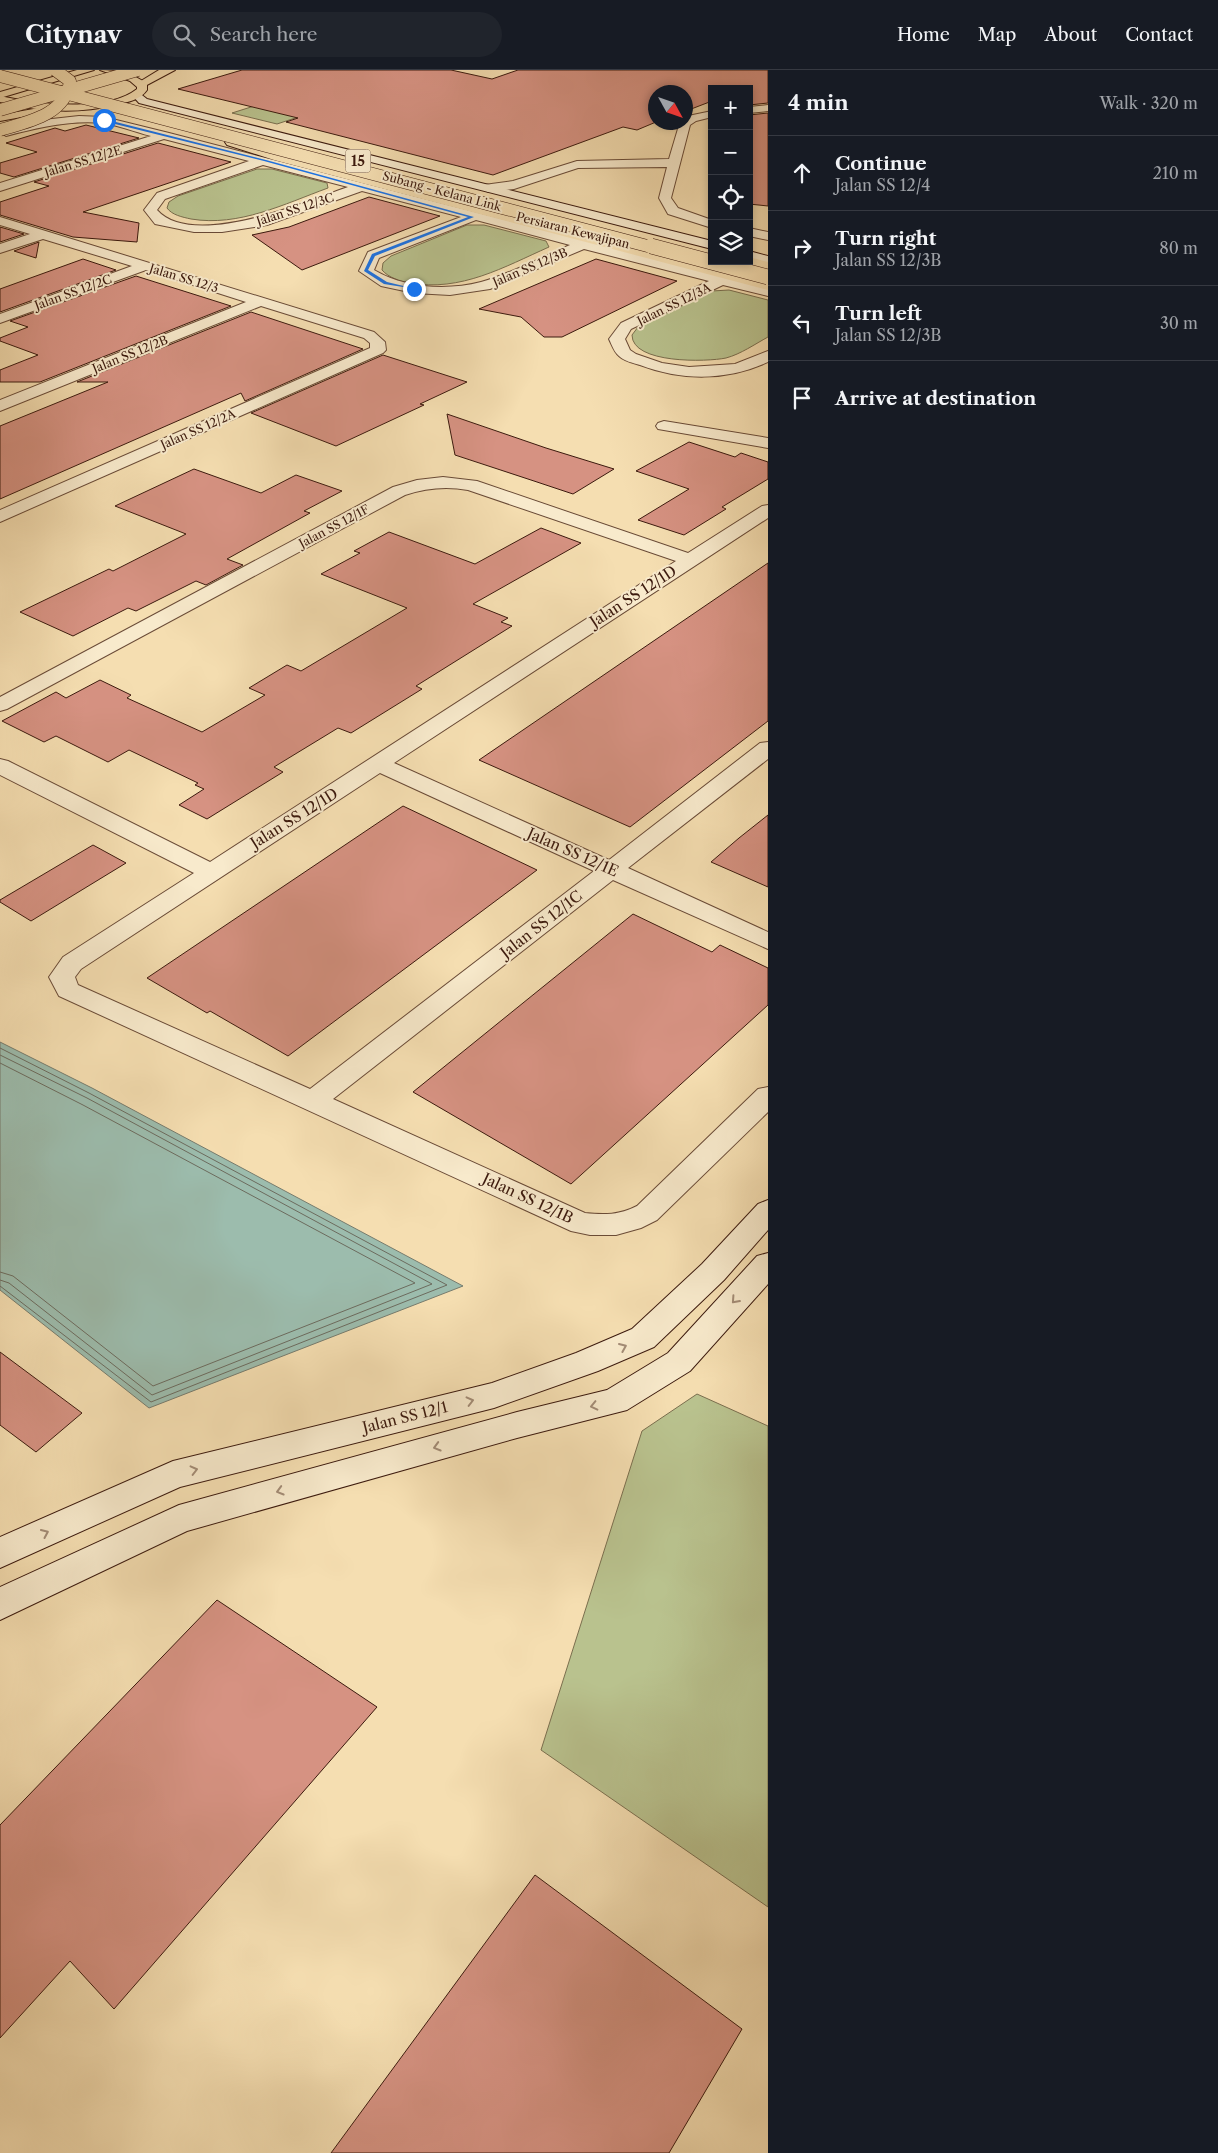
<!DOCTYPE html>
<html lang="en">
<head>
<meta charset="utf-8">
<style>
	body { margin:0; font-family:"Libre Caslon Text",serif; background:#20242c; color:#f1f3f6 }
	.controls { position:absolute; right:15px; top:15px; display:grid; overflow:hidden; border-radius:0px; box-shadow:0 2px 8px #0003 }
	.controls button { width:45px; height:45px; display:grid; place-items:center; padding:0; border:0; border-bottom:1px solid #363941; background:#171b24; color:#f1f3f6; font:25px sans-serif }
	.compass { position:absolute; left:648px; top:15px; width:45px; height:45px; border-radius:50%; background:#171b24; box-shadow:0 2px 8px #0003; rotate:130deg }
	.stop { position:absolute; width:15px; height:15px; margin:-11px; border:4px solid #1a73e8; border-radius:50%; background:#fff }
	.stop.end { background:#1a73e8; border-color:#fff; box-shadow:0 1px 5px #0008 }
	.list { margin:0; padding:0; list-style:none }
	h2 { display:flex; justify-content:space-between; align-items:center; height:65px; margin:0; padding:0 20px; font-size:21px }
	h2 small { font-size:16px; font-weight:400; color:#9ea1a6 }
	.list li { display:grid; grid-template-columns:32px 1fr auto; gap:15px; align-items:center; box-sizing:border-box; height:75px; padding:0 20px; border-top:1px solid #363941 }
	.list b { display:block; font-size:19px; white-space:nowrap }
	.list p { margin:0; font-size:16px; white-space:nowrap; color:#9ea1a6 }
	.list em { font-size:16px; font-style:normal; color:#9ea1a6 }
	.icon { flex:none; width:28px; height:28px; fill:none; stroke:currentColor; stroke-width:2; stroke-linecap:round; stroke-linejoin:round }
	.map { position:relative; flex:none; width:768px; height:2083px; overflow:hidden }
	header { display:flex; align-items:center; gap:30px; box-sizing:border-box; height:70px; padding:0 25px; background:#171b24; border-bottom:1px solid #363941 }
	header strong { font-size:24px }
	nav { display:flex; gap:28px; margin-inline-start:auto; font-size:18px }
	.search { width:350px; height:45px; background:#20242c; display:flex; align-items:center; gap:12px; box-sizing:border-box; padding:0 18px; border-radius:28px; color:#9ea1a6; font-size:19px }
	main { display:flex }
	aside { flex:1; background:#171b24 }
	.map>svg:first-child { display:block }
	.green { fill:#b9c28e; stroke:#7a6e4e }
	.water { fill:#9cbcad; stroke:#767b6d }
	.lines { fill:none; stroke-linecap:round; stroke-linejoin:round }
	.shore { stroke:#6c6b5e; stroke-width:1 }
	.building { fill:#d69282; stroke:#3c1a0e }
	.street-casing { stroke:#6a4b37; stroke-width:2 }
	.secondary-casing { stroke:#3c1a0e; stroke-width:2 }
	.primary-casing { stroke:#3c1a0e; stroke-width:2 }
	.highway-casing { stroke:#3c1a0e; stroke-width:2 }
	.street { fill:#f8eacc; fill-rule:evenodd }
	.secondary { fill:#f8eacc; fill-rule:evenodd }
	.primary { fill:#f5deb1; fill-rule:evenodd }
	.highway { fill:#f5deb1; fill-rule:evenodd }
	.primary-bridge-far1-casing { stroke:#3c1a0e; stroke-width:13; stroke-linecap:butt }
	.primary-bridge-casing { stroke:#3c1a0e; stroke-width:16; stroke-linecap:butt }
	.highway-bridge-casing { stroke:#3c1a0e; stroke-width:13; stroke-linecap:butt }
	.primary-bridge-far1 { stroke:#f5deb1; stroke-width:12 }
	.primary-bridge { stroke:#f5deb1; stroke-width:15 }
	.highway-bridge { stroke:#f5deb1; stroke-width:12 }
	.oneway { stroke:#a38c76 }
	.route { fill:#1a73e8 }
	.labels { text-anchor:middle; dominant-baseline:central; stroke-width:4; stroke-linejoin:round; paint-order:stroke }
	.far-street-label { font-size:12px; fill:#3c1a0e; stroke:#f8eacc }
	.shield { fill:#f8eacc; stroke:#745847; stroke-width:1 }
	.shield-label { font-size:14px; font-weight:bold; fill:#3c1a0e }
	.street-label { font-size:15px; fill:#3c1a0e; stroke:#f8eacc }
</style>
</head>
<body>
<header>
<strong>Citynav</strong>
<div class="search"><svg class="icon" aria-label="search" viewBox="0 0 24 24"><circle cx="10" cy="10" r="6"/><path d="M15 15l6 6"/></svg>Search here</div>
<nav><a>Home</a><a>Map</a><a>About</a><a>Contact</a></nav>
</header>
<main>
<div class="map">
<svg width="768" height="2083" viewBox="0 0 768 2083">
	<rect width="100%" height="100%" fill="#f5deb1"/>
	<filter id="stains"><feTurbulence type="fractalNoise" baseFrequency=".004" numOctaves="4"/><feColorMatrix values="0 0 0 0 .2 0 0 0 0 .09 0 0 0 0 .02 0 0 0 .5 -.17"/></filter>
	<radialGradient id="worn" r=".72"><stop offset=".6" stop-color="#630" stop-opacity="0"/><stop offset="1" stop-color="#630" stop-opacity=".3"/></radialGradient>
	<g class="green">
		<path d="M308,19L353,29L277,54L232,43Z"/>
		<path d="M257,99H272L327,113L328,118C284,134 239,157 191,149C182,147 172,145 167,138L169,132L178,126Z"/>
		<path d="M467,155H484L546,171L549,177C504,197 461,222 410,213C400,211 389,208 382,200L383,193L391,186Z"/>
		<path d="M729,220L768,230V267C755,274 741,284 726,288C707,292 632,294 632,265L638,257L712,221Z"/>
		<path d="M697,1324L768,1356V1837L541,1680L642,1361Z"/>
	</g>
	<path class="water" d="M0,972L92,1018L463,1216L149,1338L0,1220Z"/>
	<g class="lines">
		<g class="shore">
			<path d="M0,978L89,1023L447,1215L151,1332L0,1216"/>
			<path d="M0,985L87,1028L432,1214L152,1325L9,1213L0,1210"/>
			<path d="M0,993L83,1035L415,1213L153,1316L13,1206L0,1202"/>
		</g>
	</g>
	<g class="building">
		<path d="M242,0H451L492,9L518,0H768V33L749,35V19H712V31L686,41V22H656V52L637,60L623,57L493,105L286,52L298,48L178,19Z"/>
		<path d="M768,43V136L749,134V45Z"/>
		<path d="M86,55L139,68L14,107L0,103V93L37,82L6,73L55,58L65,61Z"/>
		<path d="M158,73L231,92L83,142L139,153L137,172L73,167L0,145V132L49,116L34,112Z"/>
		<path d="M369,127L440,146L302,200L252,165L289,157Z"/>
		<path d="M0,157L24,164L0,172Z"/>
		<path d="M39,172L36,188L14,181Z"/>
		<path d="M83,189L116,200L0,242V219Z"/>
		<path d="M596,189L677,211L562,267H544L521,247L479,239Z"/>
		<path d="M136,206L231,236L40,312H0V300L38,285L0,271V268L28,257L10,251Z"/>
		<path d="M251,242L363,279L245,331L241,323L0,429V356L108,312H77Z"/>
		<path d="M383,285L467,312L420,334L424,335L336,376L251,343Z"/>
		<path d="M447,344L546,378L614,399L573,424L534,411L455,385Z"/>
		<path d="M689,372L735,387L741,383L768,392V409L722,437L726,439L684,465L638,450L689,419L636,401Z"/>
		<path d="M194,399L261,423L296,405L342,421L304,441L310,443L227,489L243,495L206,515L196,511L136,541L128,538L73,566L20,542L109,499L113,501L186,464L115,436Z"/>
		<path d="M541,458L581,473L473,534L508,548L501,552L512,556L416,616L422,619L351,663L338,658L274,697L283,702L207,749L179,735L204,719L195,715L198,713L129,680L108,692L56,666L44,672L2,651L56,622L66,628L100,610L131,625L127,628L202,662L265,625L249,618L287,595L301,601L407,538L321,504L360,483L354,481L389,462L475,494Z"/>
		<path d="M768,493V651L630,757L479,690Z"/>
		<path d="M403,736L537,800L288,986L210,941L207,943L147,908Z"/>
		<path d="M768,745V817L711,792L739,768Z"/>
		<path d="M93,775L126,793L31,851L0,832V830Z"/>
		<path d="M633,844L712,882L720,875L768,898V935L571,1114L413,1022Z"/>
		<path d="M0,1282L82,1343L36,1382L0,1355Z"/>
		<path d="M217,1530L377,1637L114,1939L70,1891L0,1968V1755Z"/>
		<path d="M535,1805L742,1959L669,2083H331Z"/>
	</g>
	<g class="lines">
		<defs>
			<g id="street">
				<path d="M768,35V41L749,43V37Z"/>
				<path d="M712,41V47L696,51L690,55L671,128L678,138L712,150V158L668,144L659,128L667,97L578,98L514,119L488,122L482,118L484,115L513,111L577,91L669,89L680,52H686L688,46Z"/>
				<path d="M79,46L104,47L169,63L768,218V226L723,215L631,259L625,269L630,280L636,284L662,293L689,297L735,294L768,281V292C727,311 682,311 640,295C633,293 624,291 619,286C614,282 612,275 609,269L621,253L709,211L584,179L490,219L450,225L414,223L381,216L359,201L368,182L461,147L362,121L267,155L222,162H194L155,154L144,140L157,123L249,91L164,69L0,121V113L151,66C135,62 118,55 102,53C70,50 37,58 6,66L0,62L2,60L43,50ZM263,95L348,117C305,132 193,180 157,140L165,129ZM476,150L570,175C544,186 508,205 481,212C446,221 404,218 374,200L379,188Z"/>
				<path d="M0,147L374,262L385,272L386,280L383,283L0,452V440L370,278V273L364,268L261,236L0,341V330L246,232L146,200L0,253V244L132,196L43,169L0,183V174L30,164L0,155Z"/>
				<path d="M749,158L768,162V170L749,166Z"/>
				<path d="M664,351L768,368V378L658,359L656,356L658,353Z"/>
				<path d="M443,407L477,411L688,483L762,436L768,435V448L394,693L609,790L760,673L768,672V689L628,798L768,862V879L613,810L333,1029L585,1143C604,1145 620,1145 637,1136L758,1019L768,1017V1042L657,1150L641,1158L616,1165H590L571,1161L59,926L49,907L63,887L194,803L0,705V689L8,691L210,792L676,491L468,420C446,416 426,418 405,425L7,639L0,641V627L393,417L417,410ZM380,703L594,801L310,1019L78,915L75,907L81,899Z"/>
			</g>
			<g id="secondary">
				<path d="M138,22L147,29L712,171V179L139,33L132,25Z"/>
				<path d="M749,181L768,186V194L749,189Z"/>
				<path d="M768,1130V1160L724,1210L654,1277L598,1301L494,1338L180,1417L0,1498V1467L173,1391L492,1313L576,1283L632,1259L702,1194L758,1134Z"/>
				<path d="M768,1183V1214L690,1301L627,1340L517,1368L187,1461L0,1550V1517L179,1435L517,1342L607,1320L668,1283L757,1186Z"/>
			</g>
			<g id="primary">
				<path d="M100,0C117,0 133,3 147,14V20C140,30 128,32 116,35C77,44 39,42 0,32V26C35,34 107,43 137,19V17L130,11Z"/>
				<path d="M231,68L282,84L768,212V220L274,90L227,75L225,72Z"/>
				<path d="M749,187L768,192V200L743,194L741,191H749Z"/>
			</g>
			<g id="highway">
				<path d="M77,0H94L0,28V22Z"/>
				<path d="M159,0H175L145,16H137L136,14Z"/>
				<path d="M50,36L56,39L54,41L0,51V45Z"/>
			</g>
		</defs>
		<use href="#street" class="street-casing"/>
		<use href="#secondary" class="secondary-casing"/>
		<use href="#primary" class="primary-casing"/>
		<use href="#highway" class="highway-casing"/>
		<use href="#street" class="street"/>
		<use href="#secondary" class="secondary"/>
		<use href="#primary" class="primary"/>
		<use href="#highway" class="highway"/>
		<defs>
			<path id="primary-bridge-far1" d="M0,6L655,178"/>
			<path id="primary-bridge" d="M651,176L768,207"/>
			<g id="highway-bridge">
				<path d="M0,40L138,0"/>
				<path d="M0,60C28,52 66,45 70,11L55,0"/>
			</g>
		</defs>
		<use href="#primary-bridge-far1" class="primary-bridge-far1-casing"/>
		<use href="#primary-bridge" class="primary-bridge-casing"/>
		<use href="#highway-bridge" class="highway-bridge-casing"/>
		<use href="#primary-bridge-far1" class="primary-bridge-far1"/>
		<use href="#primary-bridge" class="primary-bridge"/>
		<use href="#highway-bridge" class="highway-bridge"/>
	</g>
	<defs><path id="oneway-chevron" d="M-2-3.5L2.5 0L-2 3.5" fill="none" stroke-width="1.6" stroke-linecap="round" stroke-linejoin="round" transform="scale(1.25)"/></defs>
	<g class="oneway">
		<use href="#oneway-chevron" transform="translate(735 1230) rotate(132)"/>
		<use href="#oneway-chevron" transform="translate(623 1277) rotate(-23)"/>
		<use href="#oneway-chevron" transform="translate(470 1331) rotate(-14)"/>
		<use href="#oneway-chevron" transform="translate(594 1336) rotate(167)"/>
		<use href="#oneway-chevron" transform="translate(437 1377) rotate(164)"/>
		<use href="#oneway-chevron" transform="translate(194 1400) rotate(-14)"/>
		<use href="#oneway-chevron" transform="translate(280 1421) rotate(164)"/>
		<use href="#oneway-chevron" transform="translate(45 1463) rotate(-24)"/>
	</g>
	<path class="route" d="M104,49L266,90L474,147L375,186L368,200L387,212L416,219L384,214L364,201L372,184L468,147L264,91L103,51Z"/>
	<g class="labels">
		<g class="far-street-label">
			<text transform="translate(83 91) rotate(-17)">Jalan SS 12/2E</text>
			<text transform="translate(442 121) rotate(15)">Subang - Kelana Link</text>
			<text transform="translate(295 139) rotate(-18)">Jalan SS 12/3C</text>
			<text transform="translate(573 160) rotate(14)">Persiaran Kewajipan</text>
			<text transform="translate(530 197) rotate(-23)">Jalan SS 12/3B</text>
			<text transform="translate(184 208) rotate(17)">Jalan SS 12/3</text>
			<text transform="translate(73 222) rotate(-20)">Jalan SS 12/2C</text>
			<text transform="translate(674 234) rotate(-26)">Jalan SS 12/3A</text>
			<text transform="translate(130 284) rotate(-22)">Jalan SS 12/2B</text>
			<text transform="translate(198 359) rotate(-24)">Jalan SS 12/2A</text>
			<text transform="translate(334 456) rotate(-28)">Jalan SS 12/1F</text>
		</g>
		<rect class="shield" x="345.5" y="79.5" width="25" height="23" rx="4"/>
		<g class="shield-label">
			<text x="358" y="91">15</text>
		</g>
		<g class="street-label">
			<text transform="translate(633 526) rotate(-33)">Jalan SS 12/1D</text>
			<text transform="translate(294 748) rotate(-32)">Jalan SS 12/1D</text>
			<text transform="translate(573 782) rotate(24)">Jalan SS 12/1E</text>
			<text transform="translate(541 854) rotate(-38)">Jalan SS 12/1C</text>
			<text transform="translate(528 1128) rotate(25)">Jalan SS 12/1B</text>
			<text transform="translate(405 1347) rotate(-14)">Jalan SS 12/1</text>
		</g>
	</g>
	<rect width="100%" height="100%" filter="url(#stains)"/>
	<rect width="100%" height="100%" fill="url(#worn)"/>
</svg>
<div class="controls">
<button>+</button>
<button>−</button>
<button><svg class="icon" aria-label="locate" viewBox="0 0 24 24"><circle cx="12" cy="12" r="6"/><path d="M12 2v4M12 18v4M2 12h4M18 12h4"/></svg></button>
<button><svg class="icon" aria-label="layers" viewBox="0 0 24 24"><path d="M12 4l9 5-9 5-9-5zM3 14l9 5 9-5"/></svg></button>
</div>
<svg class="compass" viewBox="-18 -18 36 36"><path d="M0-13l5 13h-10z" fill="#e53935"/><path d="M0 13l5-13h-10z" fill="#9ea1a6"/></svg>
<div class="stop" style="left:104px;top:50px"></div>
<div class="stop end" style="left:414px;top:219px"></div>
</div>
<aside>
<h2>4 min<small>Walk · 320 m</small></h2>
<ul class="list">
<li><svg class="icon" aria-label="ahead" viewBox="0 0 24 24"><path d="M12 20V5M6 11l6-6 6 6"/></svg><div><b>Continue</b><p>Jalan SS 12/4</p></div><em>210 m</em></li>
<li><svg class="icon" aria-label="right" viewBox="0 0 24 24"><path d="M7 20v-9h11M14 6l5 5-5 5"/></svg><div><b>Turn right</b><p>Jalan SS 12/3B</p></div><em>80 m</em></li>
<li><svg class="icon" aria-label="left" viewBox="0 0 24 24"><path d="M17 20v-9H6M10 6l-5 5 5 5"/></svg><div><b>Turn left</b><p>Jalan SS 12/3B</p></div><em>30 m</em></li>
<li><svg class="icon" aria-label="arrive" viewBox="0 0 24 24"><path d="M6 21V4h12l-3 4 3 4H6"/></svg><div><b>Arrive at destination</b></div></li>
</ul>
</aside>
</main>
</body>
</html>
